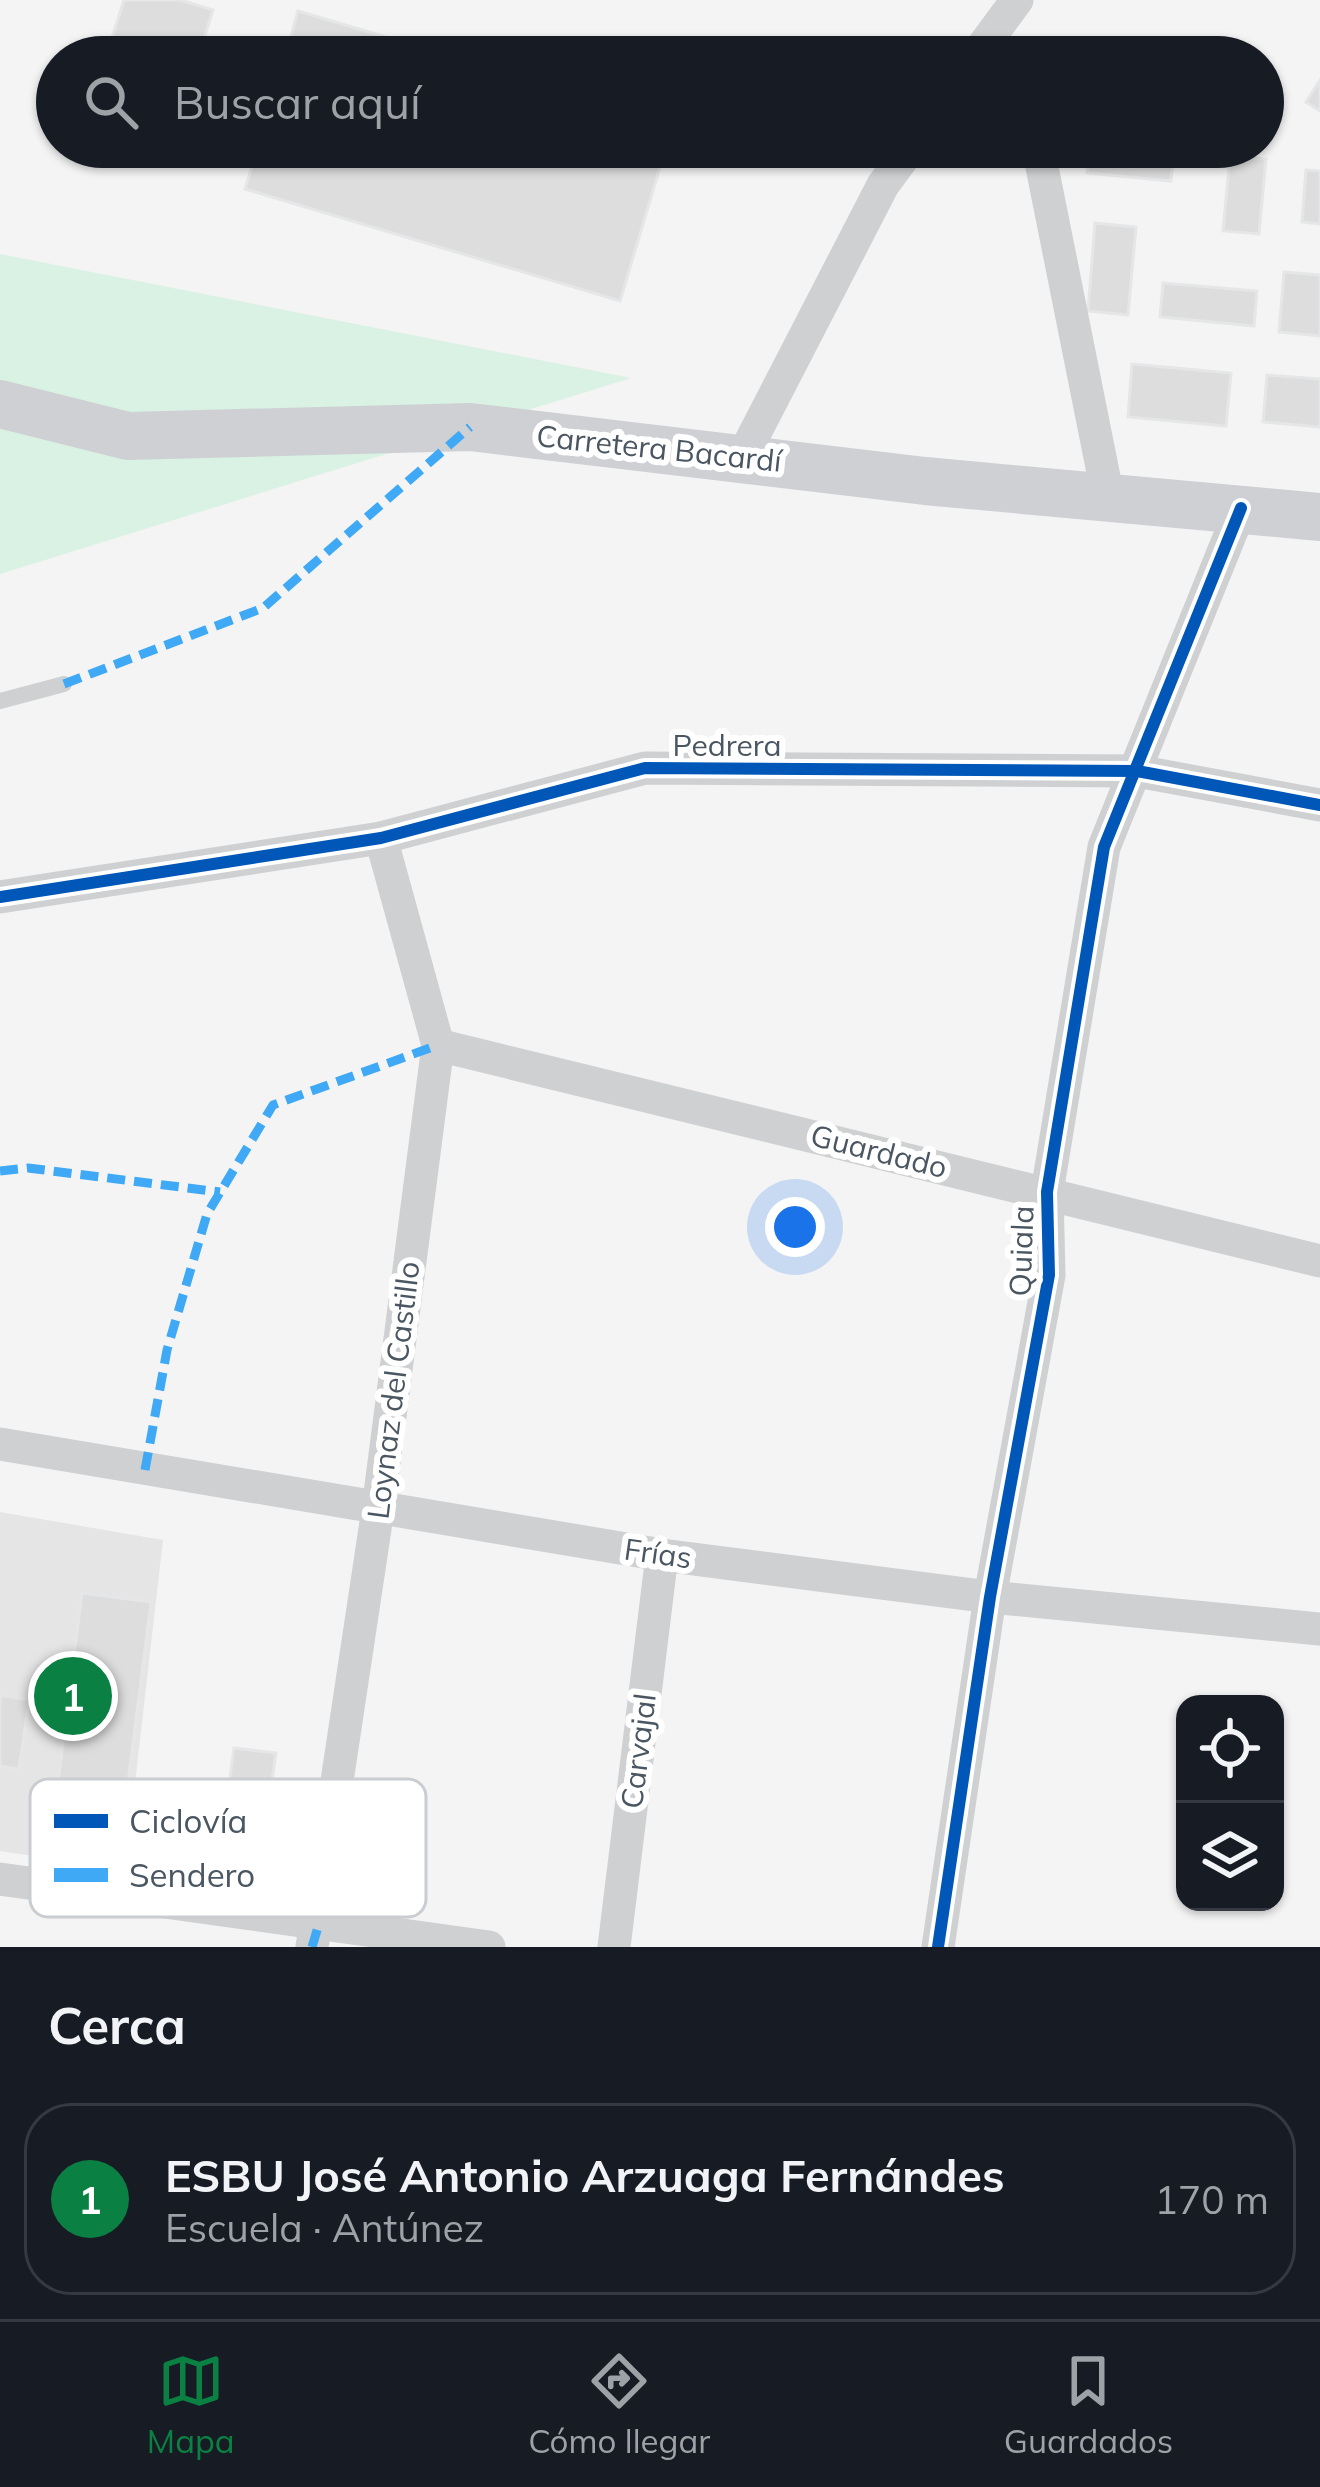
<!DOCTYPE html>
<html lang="es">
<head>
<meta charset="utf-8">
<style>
	body { margin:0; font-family:Mulish,sans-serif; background:#20242c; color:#f1f3f6 }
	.controls { position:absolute; right:36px; bottom:36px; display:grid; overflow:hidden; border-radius:24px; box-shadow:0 3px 9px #0004 }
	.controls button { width:108px; height:108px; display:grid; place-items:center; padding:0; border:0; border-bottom:3px solid #363941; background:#171b24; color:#f1f3f6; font:60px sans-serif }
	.you { position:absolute; left:795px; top:1227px; width:42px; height:42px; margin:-30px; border:9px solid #fff; border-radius:50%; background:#1a73e8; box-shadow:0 0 0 18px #1a73e833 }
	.badge { display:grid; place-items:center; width:78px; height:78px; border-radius:50%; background:#0b8043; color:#fff; font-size:39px; font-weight:700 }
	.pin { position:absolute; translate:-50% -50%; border:6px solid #fff; box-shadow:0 3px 12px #0006 }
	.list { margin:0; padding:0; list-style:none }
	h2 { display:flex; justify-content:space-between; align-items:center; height:156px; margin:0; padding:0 48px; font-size:51px }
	h2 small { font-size:39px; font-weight:400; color:#9ea1a6 }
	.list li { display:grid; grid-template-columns:78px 1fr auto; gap:36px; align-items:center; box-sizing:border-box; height:192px; margin:0 24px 24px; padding:0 24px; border:3px solid #363941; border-radius:48px }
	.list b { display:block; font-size:45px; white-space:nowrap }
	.list p { margin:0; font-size:39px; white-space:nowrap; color:#9ea1a6 }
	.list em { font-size:39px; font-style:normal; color:#9ea1a6 }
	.icon { flex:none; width:66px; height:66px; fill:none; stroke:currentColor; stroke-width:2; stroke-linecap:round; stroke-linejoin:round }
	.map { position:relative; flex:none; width:1320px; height:1947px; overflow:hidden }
	.search { position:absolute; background:#171b24; box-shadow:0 3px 9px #0004; left:36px; right:36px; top:36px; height:132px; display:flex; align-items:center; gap:30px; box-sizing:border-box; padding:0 42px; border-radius:66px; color:#9ea1a6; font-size:45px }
	.sheet { height:372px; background:#171b24 }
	nav { display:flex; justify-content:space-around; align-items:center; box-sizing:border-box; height:168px; border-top:3px solid #363941; background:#171b24; font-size:33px; color:#9ea1a6 }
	nav a { display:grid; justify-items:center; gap:6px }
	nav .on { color:#0b8043 }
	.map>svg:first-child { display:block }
	.education { fill:#e6e5e6 }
	.green { fill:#d9f2e3 }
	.building { fill:#ddddde; stroke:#e5e6e7; stroke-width:3 }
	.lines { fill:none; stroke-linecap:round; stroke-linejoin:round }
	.lane { stroke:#ced0d2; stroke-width:16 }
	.street { stroke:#ced0d2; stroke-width:33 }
	.secondary { stroke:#ced0d4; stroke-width:48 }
	.quiet { stroke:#3fa9f5; stroke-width:9; stroke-dasharray:18 9; stroke-linecap:butt }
	.cycleway-casing { stroke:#fff; stroke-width:20 }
	.cycleway { stroke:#0057b8; stroke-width:12 }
	.labels { text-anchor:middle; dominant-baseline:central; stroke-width:12; stroke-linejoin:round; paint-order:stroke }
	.street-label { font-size:30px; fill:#4a5661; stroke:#fff }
	.key { fill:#fff; stroke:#c9ccd0; stroke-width:3 }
	.key-label { font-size:33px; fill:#4a5661 }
</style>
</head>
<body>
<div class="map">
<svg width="1320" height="1947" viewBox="0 0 1320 1947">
	<rect width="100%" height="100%" fill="#f4f4f4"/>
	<path class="education" d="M0,1512L163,1540L125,1870L0,1851Z"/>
	<path class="green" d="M0,254L631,378L0,574Z"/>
	<g class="building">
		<path d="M124,0H180L213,10L198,57H106Z"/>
		<path d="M298,11L454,57H285Z"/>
		<path d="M1320,80V111L1306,102Z"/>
		<path d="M258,147H666L620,301L245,189Z"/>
		<path d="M1089,147L1174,149L1171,181L1087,173Z"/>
		<path d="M1230,156L1266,159L1259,234L1223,231Z"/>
		<path d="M1306,170L1320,171V224L1302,222Z"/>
		<path d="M1095,223L1136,227L1128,315L1088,311Z"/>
		<path d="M1284,272L1320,275V336L1279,332Z"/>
		<path d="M1163,283L1257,291L1254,326L1160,317Z"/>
		<path d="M1132,364L1231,373L1226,426L1128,417Z"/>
		<path d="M1267,375L1320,379V427L1263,422Z"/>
		<path d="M82,1593L151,1602L119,1853L50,1845Z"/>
		<path d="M0,1695L29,1700L19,1769L0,1766Z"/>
		<path d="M234,1748L276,1753L259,1870L218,1865Z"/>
	</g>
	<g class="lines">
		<path class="lane" d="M0,701L64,684"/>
		<g class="street">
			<path d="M975,57L1017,0"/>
			<path d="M1033,147L1039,152L1108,497"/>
			<path d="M743,456L883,185L911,147"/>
			<path d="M0,897L381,838L645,768L1137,771L1320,805"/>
			<path d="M438,1045L1320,1261"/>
			<path d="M0,1444L662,1555L990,1597L1320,1629"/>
			<path d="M0,1879L489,1947"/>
			<path d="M312,1947L378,1509L438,1045L381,838"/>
			<path d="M614,1947L662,1555"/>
			<path d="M938,1947L990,1597L1049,1275L1047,1192L1104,847L1241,508"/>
		</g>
		<path class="secondary" d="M0,404L128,436L470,427L925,481L1320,517"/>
		<g class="quiet">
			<path d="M64,684L263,608L470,427"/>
			<path d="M0,1171L28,1168L220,1192"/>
			<path d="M145,1470L167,1350L207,1214L273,1105L438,1045"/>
			<path d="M312,1947L318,1927"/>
		</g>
		<defs>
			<g id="cycleway">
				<path d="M0,897L381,838L645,768L1137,771L1320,805"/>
				<path d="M938,1947L990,1597L1049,1275L1047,1192L1104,847L1241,508"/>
			</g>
		</defs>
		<use href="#cycleway" class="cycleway-casing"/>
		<use href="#cycleway" class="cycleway"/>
	</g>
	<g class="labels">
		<g class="street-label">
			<text transform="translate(659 448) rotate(6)">Carretera Bacardí</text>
			<text x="727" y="745">Pedrera</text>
			<text transform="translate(879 1151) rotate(14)">Guardado</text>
			<text transform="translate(1021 1251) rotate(-88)">Quiala</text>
			<text transform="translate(393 1390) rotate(-83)">Loynaz del Castillo</text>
			<text transform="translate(658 1553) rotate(8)">Frías</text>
			<text transform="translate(638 1751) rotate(-83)">Carvajal</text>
		</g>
	</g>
	<rect x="30" y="1779" width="396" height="138" rx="18" class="key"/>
	<rect x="54" y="1814" width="54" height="14" fill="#0057b8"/>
	<rect x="54" y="1868" width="54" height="14" fill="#3fa9f5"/>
	<g class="key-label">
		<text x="129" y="1833">Ciclovía</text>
		<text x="129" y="1887">Sendero</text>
	</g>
</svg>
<div class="controls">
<button><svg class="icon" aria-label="locate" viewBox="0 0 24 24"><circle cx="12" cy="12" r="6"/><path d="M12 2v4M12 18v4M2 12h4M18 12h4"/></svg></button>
<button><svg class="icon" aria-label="layers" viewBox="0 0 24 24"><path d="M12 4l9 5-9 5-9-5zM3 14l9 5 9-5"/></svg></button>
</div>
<div class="you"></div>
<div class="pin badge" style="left:73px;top:1696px">1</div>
<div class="search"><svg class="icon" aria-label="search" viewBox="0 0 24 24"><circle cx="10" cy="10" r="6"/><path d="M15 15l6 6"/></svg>Buscar aquí</div>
</div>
<section class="sheet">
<h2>Cerca<small></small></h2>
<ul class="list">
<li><span class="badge">1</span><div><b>ESBU José Antonio Arzuaga Fernándes</b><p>Escuela · Antúnez</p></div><em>170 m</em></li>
</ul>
</section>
<nav>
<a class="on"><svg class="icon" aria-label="map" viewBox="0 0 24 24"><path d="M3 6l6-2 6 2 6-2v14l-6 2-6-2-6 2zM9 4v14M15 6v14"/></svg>Mapa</a>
<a><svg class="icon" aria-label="directions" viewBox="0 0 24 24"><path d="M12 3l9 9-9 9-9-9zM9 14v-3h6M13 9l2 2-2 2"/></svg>Cómo llegar</a>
<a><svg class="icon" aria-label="saved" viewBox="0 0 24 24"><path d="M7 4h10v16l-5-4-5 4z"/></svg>Guardados</a>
</nav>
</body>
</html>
